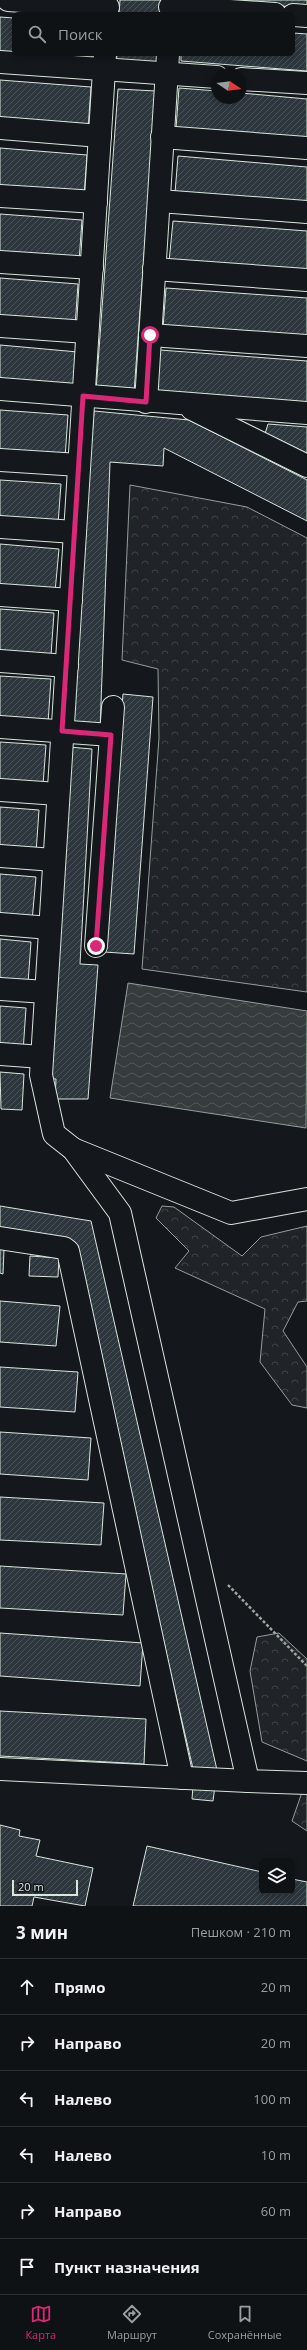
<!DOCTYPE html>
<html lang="ru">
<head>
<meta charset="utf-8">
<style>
	body { margin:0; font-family:"Open Sans",sans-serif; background:#1d2022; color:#f1f3f6 }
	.controls { position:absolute; right:12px; bottom:12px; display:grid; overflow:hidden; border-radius:6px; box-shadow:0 2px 6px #0003 }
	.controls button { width:36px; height:36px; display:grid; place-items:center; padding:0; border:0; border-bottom:1px solid #2f3234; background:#0f1215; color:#f1f3f6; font:20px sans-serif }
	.compass { position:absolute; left:211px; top:68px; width:36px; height:36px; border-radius:50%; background:#0f1215; box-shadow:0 2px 6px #0003; rotate:103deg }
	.scale { position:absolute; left:12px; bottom:10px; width:66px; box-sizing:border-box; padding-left:4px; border:2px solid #d8e6dc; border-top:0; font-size:11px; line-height:14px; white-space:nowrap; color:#d8e6dc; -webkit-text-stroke:3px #14181c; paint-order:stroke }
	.stop { position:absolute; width:12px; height:12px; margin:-9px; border:3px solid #db2777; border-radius:50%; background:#fff }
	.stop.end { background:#db2777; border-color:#fff; box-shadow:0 1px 4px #0008 }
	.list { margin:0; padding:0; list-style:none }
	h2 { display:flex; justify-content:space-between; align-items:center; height:52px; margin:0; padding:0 16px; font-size:17px }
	h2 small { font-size:13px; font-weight:400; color:#9b9ea0 }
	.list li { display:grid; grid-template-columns:26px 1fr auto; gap:12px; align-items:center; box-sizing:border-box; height:56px; padding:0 16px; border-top:1px solid #2f3234 }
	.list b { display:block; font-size:15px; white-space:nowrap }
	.list em { font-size:13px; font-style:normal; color:#9b9ea0 }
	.icon { flex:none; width:22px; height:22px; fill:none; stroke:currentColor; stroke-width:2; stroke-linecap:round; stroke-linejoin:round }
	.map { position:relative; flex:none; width:307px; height:1906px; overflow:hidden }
	.search { position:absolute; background:#0f1215; box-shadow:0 2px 6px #0003; left:12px; right:12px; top:12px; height:44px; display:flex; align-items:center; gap:10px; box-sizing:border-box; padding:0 14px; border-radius:6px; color:#9b9ea0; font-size:15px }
	.sheet { height:388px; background:#0f1215 }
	nav { display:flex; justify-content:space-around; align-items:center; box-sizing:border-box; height:56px; border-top:1px solid #2f3234; background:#0f1215; font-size:11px; color:#9b9ea0 }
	nav a { display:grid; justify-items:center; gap:2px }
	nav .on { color:#db2777 }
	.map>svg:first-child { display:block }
	.forest { fill:url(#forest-crowns); stroke:#939e99 }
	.water { fill:url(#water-waves); stroke:#939e99 }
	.building { fill:url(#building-hatch); stroke:#d8e6dc }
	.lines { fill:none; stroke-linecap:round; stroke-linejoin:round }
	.minor-casing { stroke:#d8e6dc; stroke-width:24 }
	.path { stroke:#9da8a2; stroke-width:2.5; stroke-dasharray:3 2; stroke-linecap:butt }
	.minor { stroke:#14181c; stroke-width:22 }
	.route { stroke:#db2777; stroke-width:5 }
</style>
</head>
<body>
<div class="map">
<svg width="307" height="1906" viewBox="0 0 307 1906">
	<defs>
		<pattern id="forest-crowns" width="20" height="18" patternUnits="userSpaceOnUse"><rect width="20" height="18" fill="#202428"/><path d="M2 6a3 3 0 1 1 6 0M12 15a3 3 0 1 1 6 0" fill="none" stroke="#404447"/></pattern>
		<pattern id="water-waves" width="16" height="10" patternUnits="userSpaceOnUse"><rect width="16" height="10" fill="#363b3e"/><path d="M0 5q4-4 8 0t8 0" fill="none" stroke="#525759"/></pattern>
		<pattern id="building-hatch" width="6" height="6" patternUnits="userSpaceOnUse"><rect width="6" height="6" fill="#2c363c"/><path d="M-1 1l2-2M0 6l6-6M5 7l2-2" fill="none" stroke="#4a5358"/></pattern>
	</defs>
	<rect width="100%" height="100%" fill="#14181c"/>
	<g class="forest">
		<path d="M130,485L247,507L307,538V992L142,969L159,738L158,669L122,660Z"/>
		<path d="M162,1206L174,1207L242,1256L261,1237L307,1226V1301L298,1302L283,1331L307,1367V1408L292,1405L260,1362L265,1309L175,1268L189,1251L156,1218Z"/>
		<path d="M279,1633L307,1659V1761L262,1742L250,1671L257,1637Z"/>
		<path d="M307,1778V1831L292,1821Z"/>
	</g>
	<path class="water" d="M128,983L307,1011L306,1128L110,1098Z"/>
	<g class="building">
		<path d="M120,0H165L164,14H119Z"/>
		<path d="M204,0H307V8Z"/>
		<path d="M0,17L14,18V54H92L91,63L0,56Z"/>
		<path d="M293,33L307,34V71L181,61V54H293Z"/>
		<path d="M117,54H162L161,68L116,65Z"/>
		<path d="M0,80L91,87L88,130L0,123Z"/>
		<path d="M179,88L217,91V98H241V93L307,99V139L176,128Z"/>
		<path d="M118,89L156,91L134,393L96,391Z"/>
		<path d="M0,148L87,155L84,196L0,190Z"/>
		<path d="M178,156L307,167V203L175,193Z"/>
		<path d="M0,214L82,220L79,262L0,256Z"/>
		<path d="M173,221L307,231V272L169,262Z"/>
		<path d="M0,278L78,284L75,327L0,321Z"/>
		<path d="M166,288L307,298V338L163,328Z"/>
		<path d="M0,345L78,352L74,393L0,386Z"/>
		<path d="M160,350L307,361V403L157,392Z"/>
		<path d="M0,410L68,415L65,458L0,453Z"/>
		<path d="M94,411L189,420L307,480V521L164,448L163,466L110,462L100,730L70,729Z"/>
		<path d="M268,424L307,427V460L263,440Z"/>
		<path d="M0,480L61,484L58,524L0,519Z"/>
		<path d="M0,544L59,549L55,592L0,588Z"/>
		<path d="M0,609L54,613L51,655L0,652Z"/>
		<path d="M0,676L51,679L48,723L0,719Z"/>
		<path d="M123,694L153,697L134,954L104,952Z"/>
		<path d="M0,742L46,745L43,785L0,782Z"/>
		<path d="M69,747L92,749L80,964L98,965L88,1099H55L56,1079H48Z"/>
		<path d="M0,807L39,810L36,853L0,850Z"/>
		<path d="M0,874L36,877L32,921L0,918Z"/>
		<path d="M0,939L31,942L28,983L0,981Z"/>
		<path d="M0,1006L26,1008L23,1052L0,1050Z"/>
		<path d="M0,1072L24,1074L22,1110L1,1109Z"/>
		<path d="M0,1206L91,1221L217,1770L213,1801L192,1799L194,1773L70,1239L0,1227Z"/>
		<path d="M0,1249H4L3,1274L0,1273Z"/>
		<path d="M30,1256L59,1258L58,1277L29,1276Z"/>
		<path d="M0,1301L60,1306L56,1346L0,1342Z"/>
		<path d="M0,1367L78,1372L75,1412L0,1407Z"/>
		<path d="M0,1432L91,1438L88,1480L0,1474Z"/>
		<path d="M0,1497L104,1503L101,1545L0,1540Z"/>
		<path d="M0,1566L126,1574L123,1615L0,1608Z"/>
		<path d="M0,1633L143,1643L140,1686L0,1676Z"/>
		<path d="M0,1711L146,1719L144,1764L0,1756Z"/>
		<path d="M0,1825L20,1830L19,1836L40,1840L36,1856L93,1868L85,1906L34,1897L32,1906H0Z"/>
		<path d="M147,1846L262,1872V1891H292V1879L307,1882V1906H133Z"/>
	</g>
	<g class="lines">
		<defs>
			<g id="minor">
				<path d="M8,0L108,7"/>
				<path d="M170,7L275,14"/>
				<path d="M293,15L307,16"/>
				<path d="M105,54L41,1075L54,1134L73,1149L120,1213L248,1781L307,1783"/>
				<path d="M0,62L217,77"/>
				<path d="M241,79L307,83"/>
				<path d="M0,128L100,136"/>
				<path d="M162,137L307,148"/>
				<path d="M0,196L96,202"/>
				<path d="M159,201L307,212"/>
				<path d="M0,262L92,268"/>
				<path d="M154,269L307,280"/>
				<path d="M0,326L87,332"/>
				<path d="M150,335L307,346"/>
				<path d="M0,389L307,413"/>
				<path d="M146,402L168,54"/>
				<path d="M192,409L307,466"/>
				<path d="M0,460L79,465"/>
				<path d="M0,527L75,532"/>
				<path d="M0,595L71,600"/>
				<path d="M0,661L67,666"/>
				<path d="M0,727L111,735"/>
				<path d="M0,790L58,794"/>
				<path d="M0,856L54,860"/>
				<path d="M0,924L50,928"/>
				<path d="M96,946L113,707"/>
				<path d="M0,989L46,992"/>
				<path d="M0,1054L42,1057"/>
				<path d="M73,1149L231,1213L307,1199"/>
				<path d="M0,1238L64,1248L68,1251L182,1778"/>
				<path d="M0,1769L248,1781"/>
			</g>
		</defs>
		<use href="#minor" class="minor-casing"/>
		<path class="path" d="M228,1585L307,1666"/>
		<use href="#minor" class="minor"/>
	</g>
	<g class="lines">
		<path class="route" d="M96,946L111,735L62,731L83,396L146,402L150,335"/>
	</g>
</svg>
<div class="controls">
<button><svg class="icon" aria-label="layers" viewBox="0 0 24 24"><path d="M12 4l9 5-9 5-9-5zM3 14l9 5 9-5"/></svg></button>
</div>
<svg class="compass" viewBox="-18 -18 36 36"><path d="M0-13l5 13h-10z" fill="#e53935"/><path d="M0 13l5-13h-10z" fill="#9b9ea0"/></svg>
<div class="scale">20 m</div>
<div class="stop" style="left:150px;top:335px"></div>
<div class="stop end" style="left:96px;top:946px"></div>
<div class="search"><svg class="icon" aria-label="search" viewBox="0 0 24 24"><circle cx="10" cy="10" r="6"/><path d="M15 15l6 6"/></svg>Поиск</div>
</div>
<section class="sheet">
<h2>3 мин<small>Пешком · 210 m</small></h2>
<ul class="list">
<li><svg class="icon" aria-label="ahead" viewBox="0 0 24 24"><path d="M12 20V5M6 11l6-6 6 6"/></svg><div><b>Прямо</b></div><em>20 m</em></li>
<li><svg class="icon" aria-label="right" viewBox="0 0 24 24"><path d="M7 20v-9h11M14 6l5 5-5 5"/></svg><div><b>Направо</b></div><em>20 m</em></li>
<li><svg class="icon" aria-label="left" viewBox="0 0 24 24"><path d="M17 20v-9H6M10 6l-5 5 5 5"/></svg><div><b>Налево</b></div><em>100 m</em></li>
<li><svg class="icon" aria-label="left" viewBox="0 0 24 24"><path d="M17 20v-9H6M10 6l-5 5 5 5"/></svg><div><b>Налево</b></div><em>10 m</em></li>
<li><svg class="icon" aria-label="right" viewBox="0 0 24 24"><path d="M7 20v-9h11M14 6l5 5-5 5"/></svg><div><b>Направо</b></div><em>60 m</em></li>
<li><svg class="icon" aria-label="arrive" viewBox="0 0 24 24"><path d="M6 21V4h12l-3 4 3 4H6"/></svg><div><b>Пункт назначения</b></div></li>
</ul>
</section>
<nav>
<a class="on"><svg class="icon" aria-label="map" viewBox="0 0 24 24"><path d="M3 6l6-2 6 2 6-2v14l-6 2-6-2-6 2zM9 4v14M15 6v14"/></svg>Карта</a>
<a><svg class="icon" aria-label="directions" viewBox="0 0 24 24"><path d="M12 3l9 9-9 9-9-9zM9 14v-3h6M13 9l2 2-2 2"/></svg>Маршрут</a>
<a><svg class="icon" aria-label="saved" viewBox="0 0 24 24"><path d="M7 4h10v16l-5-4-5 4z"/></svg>Сохранённые</a>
</nav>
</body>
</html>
